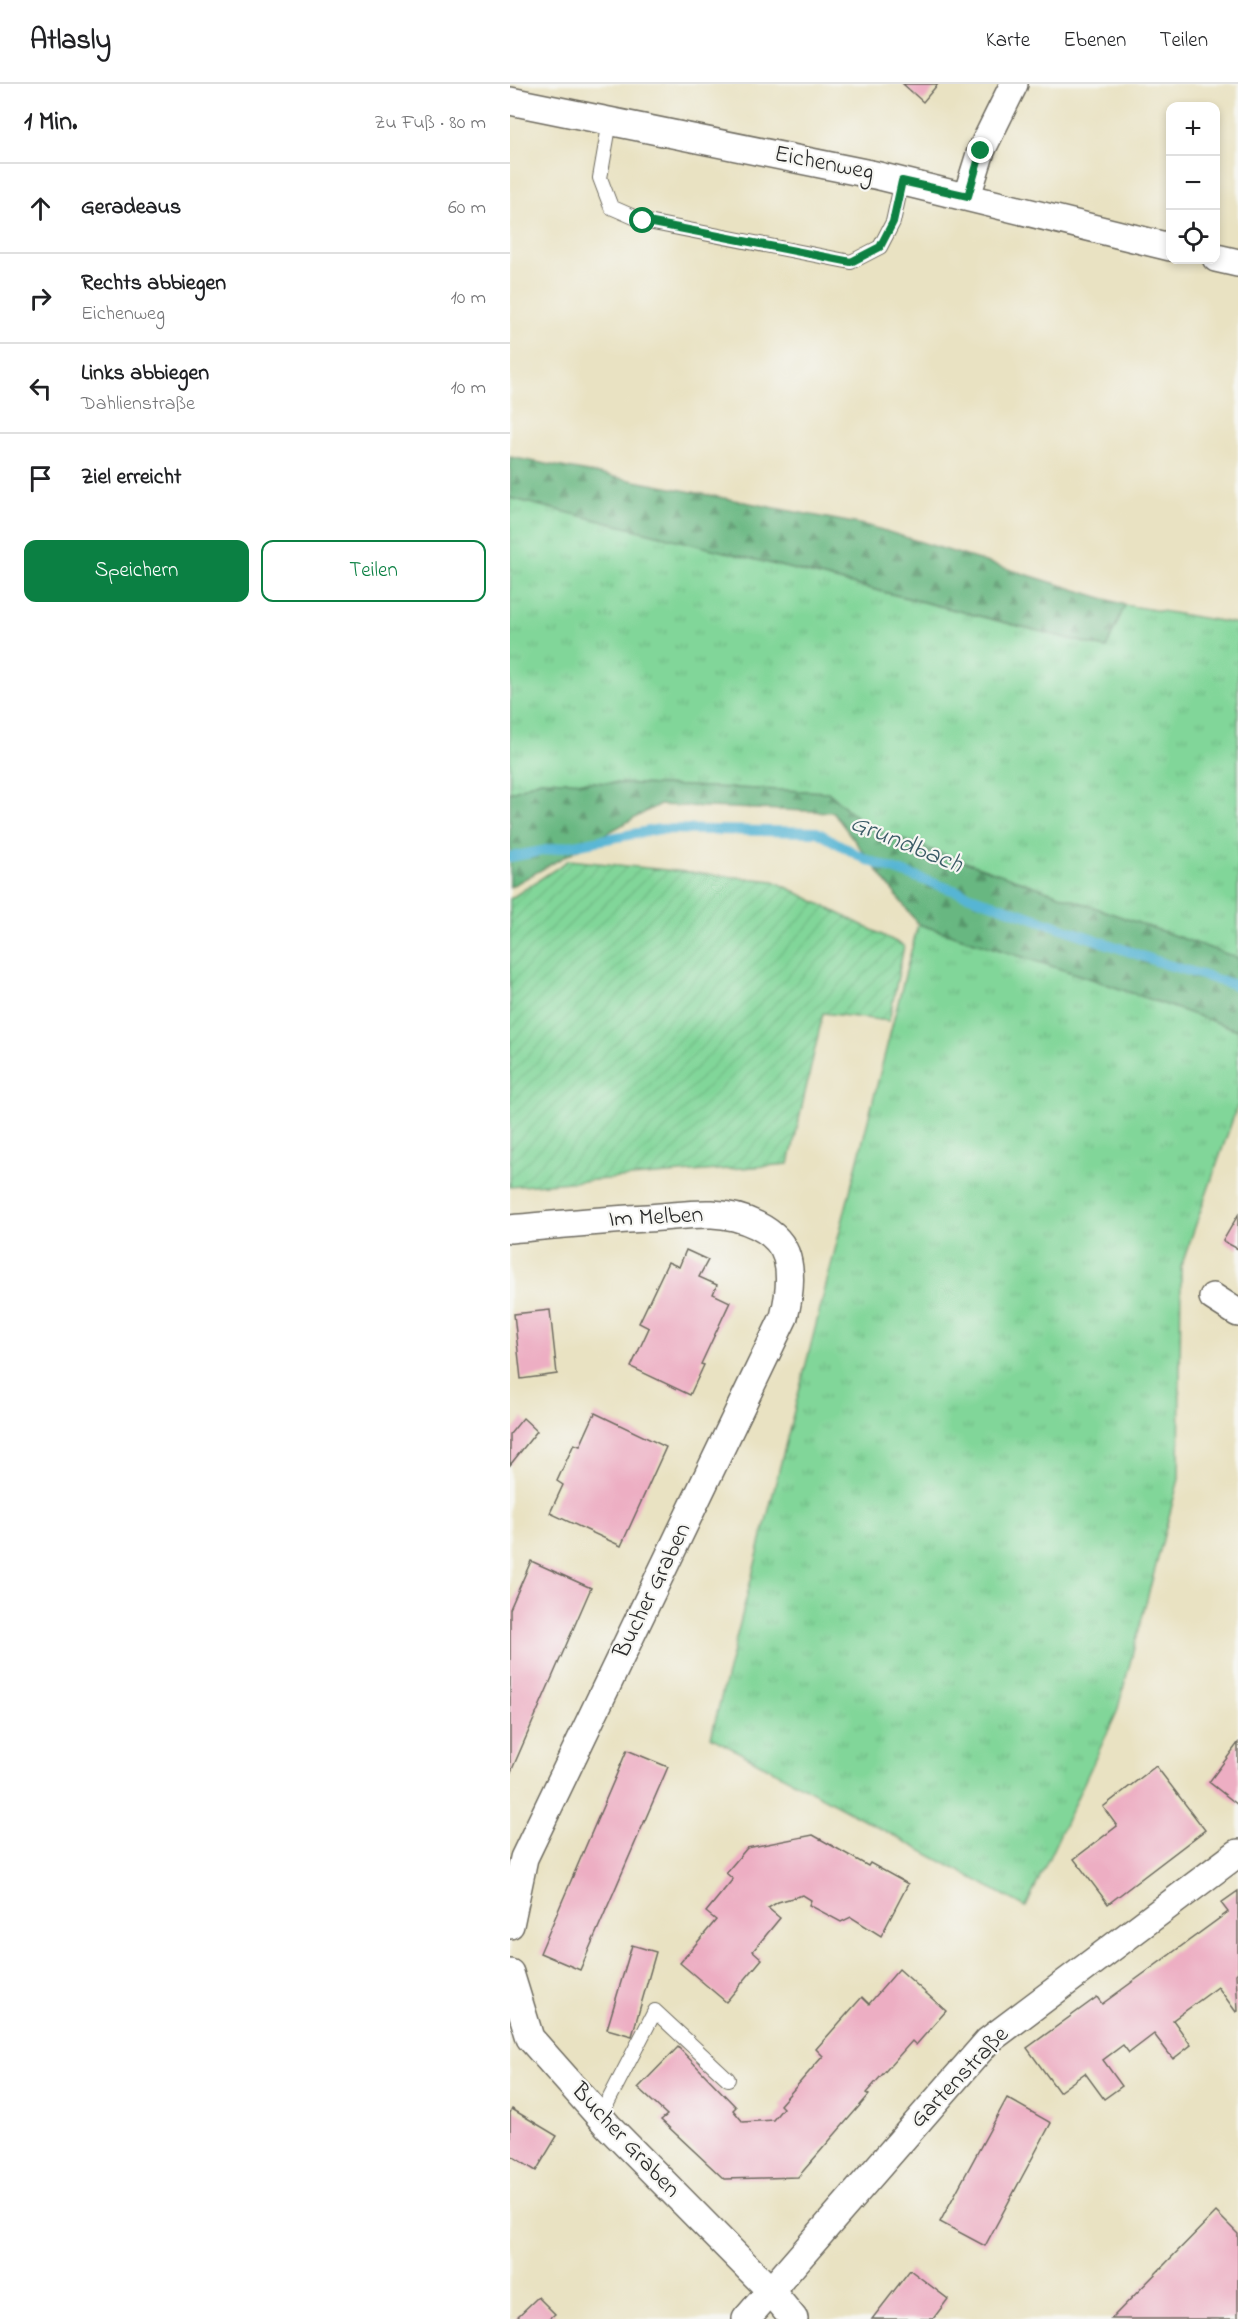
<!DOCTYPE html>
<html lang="de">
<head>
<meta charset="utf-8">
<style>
	body { margin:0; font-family:"Indie Flower",sans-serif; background:#f6f6f6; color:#202124 }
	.controls { position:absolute; right:18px; top:18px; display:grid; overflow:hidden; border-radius:12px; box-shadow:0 3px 9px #0003 }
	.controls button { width:54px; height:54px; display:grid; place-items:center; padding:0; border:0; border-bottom:2px solid #e0e0e0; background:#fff; color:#202124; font:30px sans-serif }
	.stop { position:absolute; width:18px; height:18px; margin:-14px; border:4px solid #0b8043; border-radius:50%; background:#fff }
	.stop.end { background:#0b8043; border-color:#fff; box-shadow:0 2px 6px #0008 }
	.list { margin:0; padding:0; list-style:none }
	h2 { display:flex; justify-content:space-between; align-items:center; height:78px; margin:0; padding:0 24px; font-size:26px }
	h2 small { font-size:20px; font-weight:400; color:#757577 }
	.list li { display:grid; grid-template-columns:39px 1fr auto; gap:18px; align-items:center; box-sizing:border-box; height:90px; padding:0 24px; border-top:2px solid #e0e0e0 }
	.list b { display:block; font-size:22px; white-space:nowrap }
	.list p { margin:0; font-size:20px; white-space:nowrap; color:#757577 }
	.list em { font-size:20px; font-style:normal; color:#757577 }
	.actions { display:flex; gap:12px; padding:18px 24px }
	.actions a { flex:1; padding:14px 0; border:2px solid #0b8043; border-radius:12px; text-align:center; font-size:21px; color:#0b8043 }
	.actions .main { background:#0b8043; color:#fff }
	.icon { flex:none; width:33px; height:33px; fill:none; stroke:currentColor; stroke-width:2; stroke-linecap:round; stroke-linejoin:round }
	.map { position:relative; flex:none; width:728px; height:2235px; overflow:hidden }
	header { display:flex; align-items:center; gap:36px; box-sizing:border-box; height:84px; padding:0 30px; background:#fff; border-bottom:2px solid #e0e0e0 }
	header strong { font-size:28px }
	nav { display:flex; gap:33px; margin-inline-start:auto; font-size:21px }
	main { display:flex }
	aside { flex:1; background:#fff }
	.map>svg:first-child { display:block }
	.grass { fill:url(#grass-tufts); stroke:#568062; stroke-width:1.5 }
	.forest { fill:url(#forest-firs); stroke:#4a7156; stroke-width:1.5 }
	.garden { fill:url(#garden-furrows); stroke:#568062; stroke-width:1.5 }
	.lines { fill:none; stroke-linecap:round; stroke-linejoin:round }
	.stream { stroke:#56b5d4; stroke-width:10 }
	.building { fill:#edaec3 }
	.service-casing { stroke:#6e6b60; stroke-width:16 }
	.minor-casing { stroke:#6e6b60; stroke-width:30 }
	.service { stroke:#fff; stroke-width:14 }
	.minor { stroke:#fff; stroke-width:27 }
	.route { stroke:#0b8043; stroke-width:8 }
	.labels { text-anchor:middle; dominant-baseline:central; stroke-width:4.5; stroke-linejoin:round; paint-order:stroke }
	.street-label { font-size:24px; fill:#2b2b2b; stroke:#f6f6f2 }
	.water-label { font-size:26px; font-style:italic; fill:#3a5b66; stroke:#f6f6f2 }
</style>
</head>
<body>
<header>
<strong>Atlasly</strong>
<nav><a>Karte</a><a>Ebenen</a><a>Teilen</a></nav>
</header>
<main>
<aside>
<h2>1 Min.<small>Zu Fuß · 80 m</small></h2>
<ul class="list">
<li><svg class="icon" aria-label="ahead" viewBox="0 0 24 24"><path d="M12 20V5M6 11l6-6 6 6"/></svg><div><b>Geradeaus</b></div><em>60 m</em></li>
<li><svg class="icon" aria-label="right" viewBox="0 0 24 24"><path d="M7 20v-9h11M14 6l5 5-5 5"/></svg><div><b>Rechts abbiegen</b><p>Eichenweg</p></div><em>10 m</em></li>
<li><svg class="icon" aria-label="left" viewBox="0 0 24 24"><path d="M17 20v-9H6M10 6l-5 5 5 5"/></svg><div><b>Links abbiegen</b><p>Dahlienstraße</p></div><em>10 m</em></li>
<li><svg class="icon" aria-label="arrive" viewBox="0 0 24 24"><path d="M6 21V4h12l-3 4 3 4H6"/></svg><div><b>Ziel erreicht</b></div></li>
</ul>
<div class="actions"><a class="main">Speichern</a><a>Teilen</a></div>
</aside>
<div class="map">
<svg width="728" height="2235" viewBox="0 0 728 2235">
	<defs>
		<pattern id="grass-tufts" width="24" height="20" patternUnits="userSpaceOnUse" patternTransform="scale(1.5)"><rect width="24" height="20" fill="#81d699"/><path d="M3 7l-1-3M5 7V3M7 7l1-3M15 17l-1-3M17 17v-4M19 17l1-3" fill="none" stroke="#70b884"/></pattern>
		<pattern id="forest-firs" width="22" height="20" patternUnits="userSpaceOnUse" patternTransform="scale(1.5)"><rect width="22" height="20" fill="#68b781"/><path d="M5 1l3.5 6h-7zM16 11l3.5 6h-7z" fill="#56956a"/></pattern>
		<pattern id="garden-furrows" width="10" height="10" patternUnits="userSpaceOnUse" patternTransform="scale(1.5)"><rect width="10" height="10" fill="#81d699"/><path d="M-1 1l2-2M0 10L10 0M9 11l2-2" fill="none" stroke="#70b884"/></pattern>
	</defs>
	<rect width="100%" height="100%" fill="#f6f6f2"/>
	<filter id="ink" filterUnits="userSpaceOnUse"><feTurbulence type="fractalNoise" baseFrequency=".0167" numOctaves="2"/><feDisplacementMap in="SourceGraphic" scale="12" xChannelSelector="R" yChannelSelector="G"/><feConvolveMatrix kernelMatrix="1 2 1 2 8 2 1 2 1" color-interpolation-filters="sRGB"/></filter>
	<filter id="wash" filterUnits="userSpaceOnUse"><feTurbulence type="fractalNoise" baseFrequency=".008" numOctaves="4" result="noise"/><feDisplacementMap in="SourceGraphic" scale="24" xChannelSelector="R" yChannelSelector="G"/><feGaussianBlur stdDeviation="1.35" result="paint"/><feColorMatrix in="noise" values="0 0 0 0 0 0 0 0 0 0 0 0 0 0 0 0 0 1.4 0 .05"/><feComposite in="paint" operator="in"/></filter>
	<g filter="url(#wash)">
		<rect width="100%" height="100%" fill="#e9e2c2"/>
		<g class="grass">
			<path d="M0,414L596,564L615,521L728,540V874L359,744L318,708L30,696L0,709Z"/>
			<path d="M408,840L579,894L728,946V1020L671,1183L669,1395L607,1628L516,1823L201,1653Z"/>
		</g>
		<g class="forest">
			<path d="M0,373L359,442L615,521L596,564L0,414Z"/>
			<path d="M30,696L318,708L359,744L728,874V946L579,894L408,840L323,728L148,721L0,803V709Z"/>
		</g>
		<path class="garden" d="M59,776L264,797L394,862L379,937L313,929L279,1080L0,1103V815Z"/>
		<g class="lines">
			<path class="stream" d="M0,773L150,745L307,748L357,776L655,880L728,902"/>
		</g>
		<g id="blocks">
			<g class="building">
				<path d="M393,0H428L413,18Z"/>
				<path d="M728,1131V1165L713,1157Z"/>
				<path d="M176,1166L198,1176L189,1193L207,1201L203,1210L220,1218L191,1280L194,1281L180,1311L121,1283L139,1244L129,1239L158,1178L169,1183Z"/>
				<path d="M40,1226L47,1290L11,1295L4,1230Z"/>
				<path d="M85,1329L156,1363L111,1462L40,1429L53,1401L47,1397L64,1360L70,1362Z"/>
				<path d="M13,1334L27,1347L0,1381V1350Z"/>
				<path d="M21,1477L81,1504L0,1690V1525Z"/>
				<path d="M728,1659V1721L699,1698Z"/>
				<path d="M117,1666L158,1683L70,1886L30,1869Z"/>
				<path d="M646,1682L695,1746L598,1820L564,1775L607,1742L593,1723Z"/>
				<path d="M303,1751L358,1782L360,1779L398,1800L371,1852L341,1833L331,1838L299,1821L301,1816L293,1811L268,1818L258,1824L270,1834L243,1867L252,1875L216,1918L170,1879L206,1836L196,1828L223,1795L216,1789L237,1764Z"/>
				<path d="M728,1807V1888L726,1890L728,1927L726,1928L708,1903L663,1936L681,1961L663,1975L644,1950L619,1969L613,1961L593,1976L612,2002L594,2015L575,1989L549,2008L517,1964L587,1913L592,1920L718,1828L711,1819Z"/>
				<path d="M122,1861L146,1868L122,1952L97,1945Z"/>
				<path d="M389,1885L436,1927L406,1961L402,1957L356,2009L359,2011L288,2093L214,2095L151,2036L157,2031L128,2004L168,1963L226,2023L223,2026L233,2038L263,2036L273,2024L270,2021L313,1972L306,1965L352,1913L359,1920Z"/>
				<path d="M497,2014L541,2039L475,2162L430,2138Z"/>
				<path d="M2,2025L47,2052L26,2087L0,2071V2029Z"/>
				<path d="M706,2128L728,2150V2235H601Z"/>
				<path d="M400,2186L438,2215L423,2235H362Z"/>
				<path d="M28,2213L45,2230L39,2235H5Z"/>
			</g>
		</g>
	</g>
	<g filter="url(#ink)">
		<use href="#blocks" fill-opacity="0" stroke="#6e6b60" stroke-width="1.5"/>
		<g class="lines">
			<defs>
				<g id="service">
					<path d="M100,37L90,94L101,123L133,137L341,178L370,163L383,138L392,97"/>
					<path d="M90,2033L145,1927L218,1995"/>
				</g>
				<g id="minor">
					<path d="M0,17L365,91L660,163"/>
					<path d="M457,112L471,67L504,0"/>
					<path d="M706,174L728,179"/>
					<path d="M0,1145C46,1141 92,1136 137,1134C159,1133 181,1129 202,1130C229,1131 269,1144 277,1174C282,1193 279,1214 274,1233L14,1774L0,1841"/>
					<path d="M703,1213L728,1229"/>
					<path d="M0,1889L20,1954L98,2042L260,2206L284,2235"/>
					<path d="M236,2235L478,1957L728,1769"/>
				</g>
			</defs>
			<use href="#service" class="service-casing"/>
			<use href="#minor" class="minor-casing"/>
			<use href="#service" class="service"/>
			<use href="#minor" class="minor"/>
		</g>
	</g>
	<g class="lines" filter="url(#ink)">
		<path class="route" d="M133,137L341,178L370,163L383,138L392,97L458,112L471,67"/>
	</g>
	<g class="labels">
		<g class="street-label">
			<text transform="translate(314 80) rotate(11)">Eichenweg</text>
			<text transform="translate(146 1134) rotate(-3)">Im Melben</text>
			<text transform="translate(143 1507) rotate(-64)">Bucher Graben</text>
			<text transform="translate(450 1994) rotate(-46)">Gartenstraße</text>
			<text transform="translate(115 2057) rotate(47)">Bucher Graben</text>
		</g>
		<g class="water-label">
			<text transform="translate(396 761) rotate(22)">Grundbach</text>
		</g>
	</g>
</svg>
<div class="controls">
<button>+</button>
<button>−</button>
<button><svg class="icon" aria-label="locate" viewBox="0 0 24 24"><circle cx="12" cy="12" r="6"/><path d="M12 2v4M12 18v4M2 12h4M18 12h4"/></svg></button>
</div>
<div class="stop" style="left:133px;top:137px"></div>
<div class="stop end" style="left:471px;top:67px"></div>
</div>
</main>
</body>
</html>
